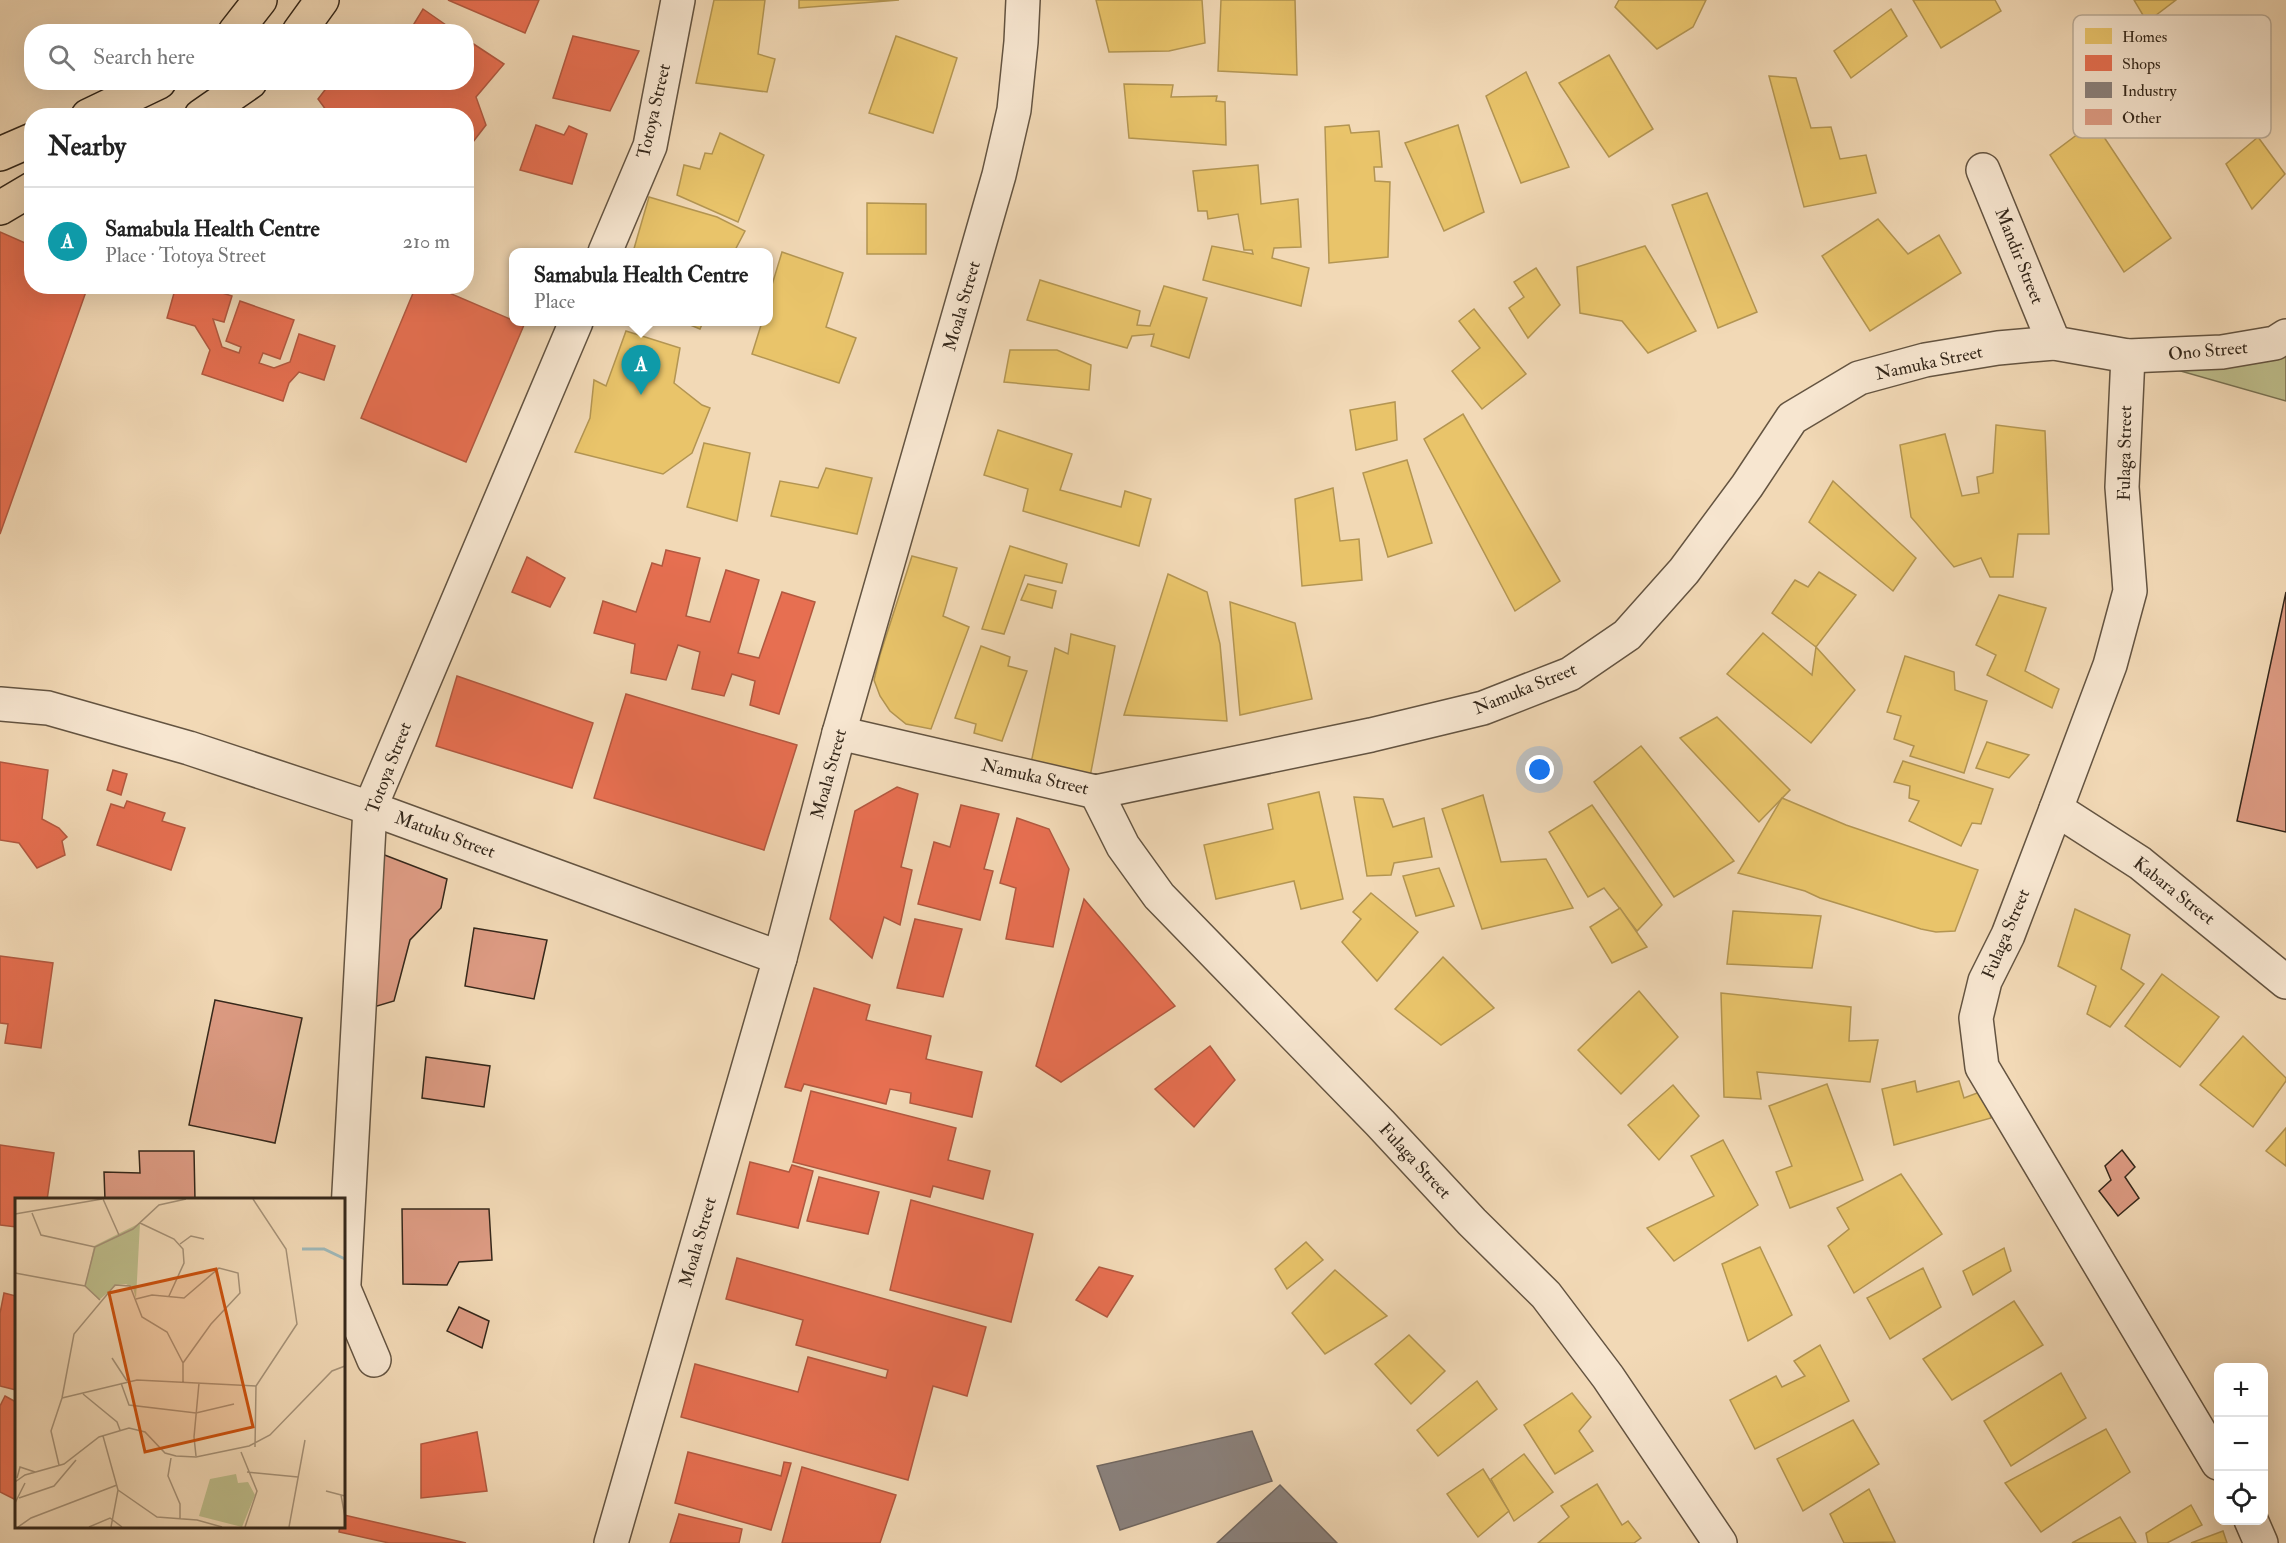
<!DOCTYPE html>
<html lang="en">
<head>
<meta charset="utf-8">
<style>
	body { margin:0; font-family:"IM FELL Double Pica",serif; background:#f2f2f2; color:#222 }
	.controls { position:absolute; right:18px; bottom:18px; display:grid; overflow:hidden; border-radius:12px; box-shadow:0 6px 24px #0002 }
	.controls button { width:54px; height:54px; display:grid; place-items:center; padding:0; border:0; border-bottom:2px solid #e0e0e0; background:#fff; color:#222; font:30px sans-serif }
	.you { position:absolute; left:1540px; top:770px; width:21px; height:21px; margin:-15px; border:4px solid #fff; border-radius:50%; background:#1a73e8; box-shadow:0 0 0 9px #1a73e833 }
	.badge { display:grid; place-items:center; width:39px; height:39px; border-radius:50%; background:#8f2418; color:#fff; font-size:20px; font-weight:700 }
	.pin { position:absolute; translate:-50% -50px; filter:drop-shadow(0 2px 3px #0008) }
	.pin::after { content:''; position:absolute; top:32px; width:21px; height:18px; background:inherit; clip-path:polygon(0 0,100% 0,50% 100%) }
	.popup { position:absolute; left:509px; top:248px; width:264px; height:78px; box-sizing:border-box; display:grid; place-content:center; border-radius:12px; background:#fff; filter:drop-shadow(0 2px 4px #0005); font-size:20px; white-space:nowrap; color:#767676 }
	.popup b { font-size:22px; color:#222 }
	.popup::after { content:''; position:absolute; left:50%; top:100%; margin-left:-12px; border:12px solid transparent; border-top-color:#fff }
	.list { margin:0; padding:0; list-style:none }
	h2 { display:flex; justify-content:space-between; align-items:center; height:78px; margin:0; padding:0 24px; font-size:26px }
	h2 small { font-size:20px; font-weight:400; color:#767676 }
	.list li { display:grid; grid-template-columns:39px 1fr auto; gap:18px; align-items:center; box-sizing:border-box; height:108px; padding:0 24px; border-top:2px solid #e0e0e0 }
	.list b { display:block; font-size:22px; white-space:nowrap }
	.list p { margin:0; font-size:20px; white-space:nowrap; color:#767676 }
	.list em { font-size:20px; font-style:normal; color:#767676 }
	.icon { flex:none; width:33px; height:33px; fill:none; stroke:currentColor; stroke-width:2; stroke-linecap:round; stroke-linejoin:round }
	.map { position:relative; flex:none; width:2286px; height:1543px; overflow:hidden }
	.search { position:absolute; background:#fff; box-shadow:0 6px 24px #0002; left:24px; top:24px; width:450px; height:66px; display:flex; align-items:center; gap:15px; box-sizing:border-box; padding:0 21px; border-radius:24px; color:#767676; font-size:22px }
	.panel { position:absolute; background:#fff; box-shadow:0 6px 24px #0002; left:24px; top:108px; width:450px; height:186px; border-radius:24px }
	.map>svg:first-child { display:block }
	.green { fill:#bebe8c; stroke:#797253; stroke-width:1.5 }
	.homes { fill:#e9c46a; stroke:#b39552; stroke-width:1.5 }
	.shops { fill:#e76f51; stroke:#b15940; stroke-width:1.5 }
	.industry { fill:#8a817c; stroke:#70665f; stroke-width:1.5 }
	.building { fill:#dd9b83; stroke:#34271a; stroke-width:1.5 }
	.lines { fill:none; stroke-linecap:round; stroke-linejoin:round }
	.minor-casing { stroke:#645441; stroke-width:36 }
	.highway-casing { stroke:#34271a; stroke-width:36 }
	.minor { stroke:#f7e6d0; stroke-width:33 }
	.highway { stroke:#f2d9b6; stroke-width:33 }
	.labels { text-anchor:middle; dominant-baseline:central; stroke-width:6; stroke-linejoin:round; paint-order:stroke }
	.street-label { font-size:18px; fill:#34271a; stroke:#f7e6d0 }
	.inset-river { fill:none; stroke:#9fb8b8; stroke-width:3 }
	.inset-road { fill:none; stroke:#a69278; stroke-width:1.5 }
	.view { fill:#cd520e; fill-opacity:0.15; stroke:#cd520e; stroke-width:3 }
	.inset-edge { fill:none; stroke:#34271a; stroke-width:3 }
	.key { fill:#f7e6d0; stroke:#bcad99; stroke-width:1.5 }
	.key-label { font-size:16px; fill:#34271a }
</style>
</head>
<body>
<div class="map">
<svg width="2286" height="1543" viewBox="0 0 2286 1543">
	<rect width="100%" height="100%" fill="#f2d9b6"/>
	<filter id="stains"><feTurbulence type="fractalNoise" baseFrequency=".00333" numOctaves="4"/><feColorMatrix values="0 0 0 0 .2 0 0 0 0 .09 0 0 0 0 .02 0 0 0 .5 -.17"/></filter>
	<radialGradient id="worn" r=".72"><stop offset=".6" stop-color="#630" stop-opacity="0"/><stop offset="1" stop-color="#630" stop-opacity=".3"/></radialGradient>
	<path class="green" d="M2286,342V401L2128,356Z"/>
	<g class="homes">
		<path d="M714,0H765L758,54L775,59L767,92L696,83Z"/>
		<path d="M799,0H899L799,8Z"/>
		<path d="M1096,0H1202L1205,43L1169,51L1109,52Z"/>
		<path d="M1221,0H1295L1297,75L1218,71Z"/>
		<path d="M1619,0H1706L1693,27L1657,49L1615,7Z"/>
		<path d="M1913,0H1995L2001,11L1941,48Z"/>
		<path d="M2134,0H2176L2147,22Z"/>
		<path d="M1891,9L1907,36L1851,78L1834,51Z"/>
		<path d="M2224,19L2267,68L2188,132L2152,68Z"/>
		<path d="M896,36L957,58L933,133L869,113Z"/>
		<path d="M1609,55L1653,129L1609,157L1559,83Z"/>
		<path d="M1526,72L1569,167L1521,183L1486,96Z"/>
		<path d="M1769,76L1796,78L1811,128L1831,127L1840,159L1866,155L1876,193L1804,207Z"/>
		<path d="M1124,84L1173,85L1171,97L1217,96L1216,101L1225,102L1226,145L1129,138Z"/>
		<path d="M2094,122L2171,238L2124,272L2050,155Z"/>
		<path d="M1349,125L1351,133L1379,131L1382,167H1374L1375,181L1390,182L1388,257L1329,263L1325,127Z"/>
		<path d="M1458,125L1484,212L1444,231L1405,143Z"/>
		<path d="M720,133L764,155L738,222L677,195L684,165L700,169L705,153L712,154Z"/>
		<path d="M2258,137L2285,174L2252,209L2226,164Z"/>
		<path d="M1258,165L1261,204L1298,199L1301,247L1274,248L1272,258L1309,268L1301,306L1203,280L1212,246L1253,254L1252,250H1244L1238,214L1208,219L1207,211H1198L1193,171Z"/>
		<path d="M1707,193L1757,312L1718,328L1672,205Z"/>
		<path d="M649,197L717,217L745,231L734,252H633Z"/>
		<path d="M867,203L926,204V254H867Z"/>
		<path d="M1878,219L1908,254L1939,235L1961,273L1870,331L1822,256Z"/>
		<path d="M1645,246L1696,331L1648,353L1622,321L1580,313L1577,267Z"/>
		<path d="M782,252L843,273L826,327L856,338L839,383L752,354L762,322H768V298Z"/>
		<path d="M1536,268L1560,305L1528,338L1509,308L1524,297L1514,282Z"/>
		<path d="M1040,280L1140,311L1137,325L1150,326L1164,286L1207,298L1189,358L1151,346L1154,334L1132,336L1127,348L1027,320Z"/>
		<path d="M1474,309L1526,374L1482,409L1452,371L1480,348L1459,321Z"/>
		<path d="M683,322H703L700,329Z"/>
		<path d="M626,331L680,348L674,383L702,405L710,408L692,453L663,474L575,452L590,418L594,380L606,386Z"/>
		<path d="M1010,350H1057L1091,365L1089,390L1004,382Z"/>
		<path d="M1395,402L1397,440L1356,450L1350,410Z"/>
		<path d="M1463,414L1560,581L1515,611L1424,439Z"/>
		<path d="M1996,425L2045,431L2049,534H2018L2013,577H1990L1981,558L1954,567L1911,517L1900,445L1945,434L1962,496L1979,493L1977,477L1993,473Z"/>
		<path d="M998,430L1072,454L1060,490L1121,507L1125,491L1151,499L1139,546L1023,511L1028,489L984,475Z"/>
		<path d="M704,443L750,453L737,521L687,507Z"/>
		<path d="M1407,460L1432,543L1388,557L1363,473Z"/>
		<path d="M826,468L872,478L857,534L771,516L780,481L818,488Z"/>
		<path d="M1833,481L1916,558L1893,591L1809,522Z"/>
		<path d="M1333,488L1340,541L1359,539L1362,580L1302,586L1295,499Z"/>
		<path d="M1010,546L1067,564L1062,583L1025,575L1004,634L982,629Z"/>
		<path d="M912,556L957,568L943,616L969,627L931,729L906,724L890,711L880,696L874,680L880,655Z"/>
		<path d="M1819,572L1856,595L1816,647L1772,613L1795,580L1808,587Z"/>
		<path d="M1168,574L1207,592L1220,644L1227,721L1124,715Z"/>
		<path d="M1028,584L1056,591L1052,608L1021,600Z"/>
		<path d="M1999,595L2046,608L2025,671L2059,689L2052,708L1987,675L1996,655L1976,645Z"/>
		<path d="M1230,602L1295,623L1312,699L1240,715Z"/>
		<path d="M1763,633L1812,675L1816,647L1855,690L1811,743L1727,674Z"/>
		<path d="M1071,634L1115,646L1090,777L1030,768L1055,648L1068,654Z"/>
		<path d="M981,646L1010,657L1008,666L1027,671L1002,741L974,733L976,724L955,718Z"/>
		<path d="M1905,656L1954,672L1955,690L1987,701L1964,773L1910,756L1914,746L1894,739L1901,716L1887,712Z"/>
		<path d="M1717,717L1790,790L1759,822L1680,738Z"/>
		<path d="M1987,742L2029,755L2009,778L1976,768Z"/>
		<path d="M1641,746L1734,861L1674,897L1594,782Z"/>
		<path d="M1903,761L1993,789L1981,824L1972,823L1961,846L1909,821L1919,801L1909,798L1910,786L1894,782Z"/>
		<path d="M1319,792L1343,899L1301,909L1294,881L1216,899L1204,845L1273,829L1268,804Z"/>
		<path d="M1483,795L1501,862L1546,859L1573,908L1482,929L1442,809Z"/>
		<path d="M1354,797L1383,799L1393,827L1424,818L1432,857L1394,863L1391,875L1367,876Z"/>
		<path d="M1782,798L1846,825L1978,870L1955,931L1936,932L1921,929L1820,898L1805,891L1738,873Z"/>
		<path d="M1592,805L1662,905L1637,931L1604,888L1588,897L1549,832Z"/>
		<path d="M1439,868L1454,906L1416,916L1403,876Z"/>
		<path d="M1371,893L1418,932L1377,981L1342,942L1361,919L1353,912Z"/>
		<path d="M1620,908L1647,947L1612,963L1590,927Z"/>
		<path d="M2075,909L2130,935L2121,969L2144,984L2110,1027L2087,1014L2096,986L2058,966Z"/>
		<path d="M1733,911L1821,916L1812,968L1727,964Z"/>
		<path d="M1443,957L1494,1008L1441,1045L1395,1009Z"/>
		<path d="M2162,974L2219,1017L2180,1067L2125,1026Z"/>
		<path d="M1639,991L1678,1037L1621,1094L1578,1050Z"/>
		<path d="M1721,993L1851,1007L1849,1041L1878,1040L1870,1082L1757,1072L1761,1099L1724,1097Z"/>
		<path d="M2243,1036L2286,1078V1081L2253,1127L2200,1085Z"/>
		<path d="M1915,1081L1917,1092L1959,1081L1964,1098L1985,1090L1991,1118L1894,1145L1882,1089Z"/>
		<path d="M1827,1084L1863,1180L1790,1208L1776,1172L1792,1166L1769,1106Z"/>
		<path d="M1673,1085L1699,1116L1659,1160L1628,1125Z"/>
		<path d="M2286,1128V1166L2266,1151Z"/>
		<path d="M1723,1140L1758,1205L1674,1261L1647,1228L1714,1196L1691,1156Z"/>
		<path d="M1901,1174L1942,1234L1854,1293L1828,1246L1849,1229L1837,1208Z"/>
		<path d="M1306,1242L1323,1260L1287,1289L1275,1269Z"/>
		<path d="M1760,1247L1792,1315L1748,1341L1722,1264Z"/>
		<path d="M2004,1248L2011,1271L1973,1295L1963,1271Z"/>
		<path d="M1923,1268L1941,1307L1890,1339L1867,1298Z"/>
		<path d="M1335,1270L1387,1316L1325,1354L1292,1313Z"/>
		<path d="M2014,1301L2043,1345L1952,1400L1923,1359Z"/>
		<path d="M1409,1335L1445,1371L1411,1404L1375,1364Z"/>
		<path d="M1820,1345L1849,1401L1755,1449L1730,1400L1776,1376L1782,1387L1805,1376L1794,1361Z"/>
		<path d="M2061,1373L2086,1418L2011,1466L1984,1421Z"/>
		<path d="M1477,1381L1497,1409L1438,1456L1417,1430Z"/>
		<path d="M1572,1393L1591,1417L1579,1431L1593,1451L1555,1474L1524,1425Z"/>
		<path d="M1853,1420L1879,1464L1803,1511L1777,1459Z"/>
		<path d="M2106,1429L2130,1472L2041,1532L2005,1483Z"/>
		<path d="M1524,1454L1553,1492L1514,1521L1491,1479Z"/>
		<path d="M1483,1469L1509,1511L1478,1537L1447,1494Z"/>
		<path d="M1597,1484L1622,1525L1628,1521L1641,1538L1634,1543H1538L1569,1517L1561,1506Z"/>
		<path d="M1869,1489L1895,1542L1844,1543L1830,1514Z"/>
		<path d="M2191,1505L2202,1525L2167,1543H2148L2146,1533Z"/>
		<path d="M2120,1517L2136,1543H2072Z"/>
		<path d="M2223,1531L2227,1543H2191Z"/>
	</g>
	<g class="shops">
		<path d="M448,0H539L525,33Z"/>
		<path d="M423,9L456,32H409Z"/>
		<path d="M573,36L639,51L610,111L553,98Z"/>
		<path d="M466,39L504,64L476,97L486,125L466,151V116H321L326,110L318,99L331,82H466Z"/>
		<path d="M536,125L564,135L569,126L587,134L572,184L520,170Z"/>
		<path d="M0,232L32,246V286H88L0,534Z"/>
		<path d="M176,286H200L232,296L224,322L213,319L222,347L239,353L241,347L226,341L240,301L294,320L280,359L263,353L259,363L274,368L290,362L299,334L335,346L324,380L299,372L289,383L283,401L202,374L210,350L195,326L167,318Z"/>
		<path d="M416,286H433L524,325L466,462L361,418Z"/>
		<path d="M666,550L700,558L686,616L710,622L726,570L759,580L738,653L759,658L782,592L815,602L779,714L750,705L755,681L732,674L724,696L692,689L700,652L678,645L666,680L631,673L635,644L594,633L603,601L636,612L652,563L662,566Z"/>
		<path d="M527,557L565,578L550,607L512,592Z"/>
		<path d="M457,676L593,723L572,788L436,746Z"/>
		<path d="M626,694L797,745L764,850L594,798Z"/>
		<path d="M0,762L48,770L42,819L59,828L67,837L62,841L65,855L37,868L19,843L0,840Z"/>
		<path d="M113,770L127,774L121,795L107,790Z"/>
		<path d="M897,787L918,794L901,867L912,870L900,925L884,917L872,958L830,919L855,811Z"/>
		<path d="M127,801L165,813L162,821L185,828L171,870L97,845L111,804L124,808Z"/>
		<path d="M961,805L999,814L984,869L993,871L980,920L918,904L934,842L950,847Z"/>
		<path d="M1017,818L1049,829L1069,869L1053,947L1006,939L1016,888L1000,883Z"/>
		<path d="M1084,899L1175,1006L1061,1082L1036,1066Z"/>
		<path d="M915,919L962,929L943,997L897,988Z"/>
		<path d="M0,956L53,963L41,1048L5,1043L8,1024L0,1023Z"/>
		<path d="M814,988L870,1005L866,1020L931,1036L926,1059L982,1072L972,1117L910,1103L911,1093L890,1089L886,1104L804,1084L801,1091L785,1087Z"/>
		<path d="M1210,1046L1235,1080L1194,1127L1155,1089Z"/>
		<path d="M811,1091L956,1128L948,1160L990,1171L983,1199L933,1186L930,1197L793,1162Z"/>
		<path d="M0,1145L54,1153L47,1200H16V1227L0,1225Z"/>
		<path d="M750,1162L789,1172L792,1165L813,1171L798,1228L737,1214Z"/>
		<path d="M819,1177L879,1192L868,1234L807,1221Z"/>
		<path d="M911,1200L1033,1234L1011,1322L890,1290Z"/>
		<path d="M737,1258L986,1327L967,1396L933,1386L908,1480L681,1417L695,1364L798,1392L808,1357L886,1378L888,1370L796,1345L803,1320L726,1299Z"/>
		<path d="M1099,1267L1133,1276L1107,1317L1076,1300Z"/>
		<path d="M4,1293L16,1296V1390L0,1386V1313Z"/>
		<path d="M5,1396L16,1402V1500L0,1492V1406Z"/>
		<path d="M477,1432L487,1491L421,1498V1444Z"/>
		<path d="M688,1452L781,1476L784,1462L791,1463L771,1530L675,1503Z"/>
		<path d="M802,1467L896,1495L880,1543H782Z"/>
		<path d="M679,1514L742,1529L739,1543H670Z"/>
		<path d="M344,1515L466,1543H389L339,1532L340,1526H344Z"/>
	</g>
	<g class="industry">
		<path d="M1252,1431L1272,1481L1120,1530L1097,1466Z"/>
		<path d="M1280,1485L1337,1543H1217Z"/>
	</g>
	<g class="building">
		<path d="M2286,592V832L2237,821Z"/>
		<path d="M382,854L447,879L441,908L410,940L394,1001L367,1009Z"/>
		<path d="M474,928L547,940L534,999L465,986Z"/>
		<path d="M215,1000L302,1018L275,1143L189,1125Z"/>
		<path d="M426,1057L490,1066L484,1107L422,1098Z"/>
		<path d="M2122,1150L2135,1167L2125,1177L2139,1198L2118,1216L2099,1191L2111,1180L2105,1166Z"/>
		<path d="M139,1151H194L195,1200H105L104,1172L140,1173Z"/>
		<path d="M402,1209H489L492,1260L459,1262L447,1285L403,1284Z"/>
		<path d="M459,1307L489,1321L482,1348L447,1331Z"/>
	</g>
	<g class="lines">
		<defs>
			<g id="minor">
				<path d="M1983,170L2054,343"/>
				<path d="M605,252L650,146L678,0"/>
				<path d="M2128,356L2122,487L2130,591L2110,665L2056,809L2008,935L1985,981L1976,1018L1982,1067L2218,1463"/>
				<path d="M0,704L48,708L189,748L370,808L780,958"/>
				<path d="M839,733L1096,792L1371,735L1483,708L1570,674L1627,635L1684,571L1747,486L1792,418L1859,378L1925,360L1998,348L2054,343L2128,356L2222,352L2275,343L2286,336"/>
				<path d="M1096,792L1123,846L1159,896L1380,1123L1472,1222L1546,1295L1608,1377L1720,1543"/>
				<path d="M2056,809L2140,863L2286,982"/>
				<path d="M344,1283L370,808L576,322"/>
				<path d="M344,1289L374,1360"/>
				<path d="M2251,1520L2261,1543"/>
				<path d="M611,1543L780,958L839,733L999,175L1014,110L1021,42L1023,0"/>
			</g>
			<g id="highway">
				<path d="M235,32L260,0"/>
				<path d="M299,32L322,0"/>
				<path d="M88,116L159,82"/>
				<path d="M201,116L250,82"/>
				<path d="M0,154L32,140"/>
				<path d="M0,208L32,189"/>
			</g>
		</defs>
		<use href="#minor" class="minor-casing"/>
		<use href="#highway" class="highway-casing"/>
		<use href="#minor" class="minor"/>
		<use href="#highway" class="highway"/>
	</g>
	<g class="labels">
		<g class="street-label">
			<text transform="translate(654 111) rotate(-77)">Totoya Street</text>
			<text transform="translate(2019 256) rotate(68)">Mandir Street</text>
			<text transform="translate(962 306) rotate(-74)">Moala Street</text>
			<text transform="translate(2208 351) rotate(-5)">Ono Street</text>
			<text transform="translate(1929 363) rotate(-12)">Namuka Street</text>
			<text transform="translate(2125 453) rotate(-89)">Fulaga Street</text>
			<text transform="translate(1525 689) rotate(-22)">Namuka Street</text>
			<text transform="translate(389 768) rotate(-69)">Totoya Street</text>
			<text transform="translate(829 774) rotate(-75)">Moala Street</text>
			<text transform="translate(1035 777) rotate(13)">Namuka Street</text>
			<text transform="translate(445 835) rotate(20)">Matuku Street</text>
			<text transform="translate(2174 891) rotate(38)">Kabara Street</text>
			<text transform="translate(2006 934) rotate(-67)">Fulaga Street</text>
			<text transform="translate(1415 1161) rotate(47)">Fulaga Street</text>
			<text transform="translate(698 1242) rotate(-74)">Moala Street</text>
		</g>
	</g>
	<g transform="translate(15 1198)">
		<rect width="330" height="330" fill="#f2d9b6"/>
		<path d="M125,25L121,101L118,90L111,86L102,87L84,102L70,88L79,48ZM221,276L223,285L233,284L240,297L227,329L184,318L195,281Z" fill="#bebe8c"/>
		<path class="inset-river" d="M287,51H309L330,61"/>
		<path class="inset-road" d="M88,1L104,37M238,1L271,51L282,126L241,188L240,249M17,15L26,37L80,49M0,16L87,1M125,25L159,41L168,51L169,65L154,98M165,46L176,38L189,41M0,75L70,88L85,102M70,88L80,49L118,31L144,7L171,1M121,101L137,97L169,100L204,70L223,75L225,95L196,126L168,165M97,160L112,183M106,185L114,207L181,215L219,206M68,196L102,224L105,232M47,200L122,182L241,188M88,238L103,292L96,329M226,254L242,293L230,329M181,258L179,239L184,185M156,260L153,278L165,306V321M44,267L36,233L47,200L59,136L100,87L115,88L127,119L152,134L168,165V184M232,274L283,279M2,280L5,269L20,274M0,284L10,277L49,266L84,239L114,230L130,234L150,255L161,258L181,259L234,248L255,237L317,173L330,168M103,292L142,319L182,322L207,329M311,293L330,298M326,297L330,319M4,300L39,288L61,262M0,305L10,285M3,329L16,320L102,287M74,329L95,320L107,329M274,329L290,242"/>
		<path class="view" d="M201,71L238,229L130,254L94,95Z"/>
		<rect width="330" height="330" class="inset-edge"/>
	</g>
	<rect x="2073" y="15" width="198" height="123" rx="9" class="key"/>
	<rect x="2085" y="28" width="27" height="16" fill="#e9c46a"/>
	<rect x="2085" y="55" width="27" height="16" fill="#e76f51"/>
	<rect x="2085" y="82" width="27" height="16" fill="#8a817c"/>
	<rect x="2085" y="109" width="27" height="16" fill="#dd9b83"/>
	<g class="key-label">
		<text x="2122" y="42">Homes</text>
		<text x="2122" y="69">Shops</text>
		<text x="2122" y="96">Industry</text>
		<text x="2122" y="123">Other</text>
	</g>
	<rect width="100%" height="100%" filter="url(#stains)"/>
	<rect width="100%" height="100%" fill="url(#worn)"/>
</svg>
<div class="controls">
<button>+</button>
<button>−</button>
<button><svg class="icon" aria-label="locate" viewBox="0 0 24 24"><circle cx="12" cy="12" r="6"/><path d="M12 2v4M12 18v4M2 12h4M18 12h4"/></svg></button>
</div>
<div class="you"></div>
<div class="pin badge" style="left:641px;top:395px;background:#0f9aa8">A</div>
<div class="popup"><b>Samabula Health Centre</b>Place</div>
<div class="search"><svg class="icon" aria-label="search" viewBox="0 0 24 24"><circle cx="10" cy="10" r="6"/><path d="M15 15l6 6"/></svg>Search here</div>
<section class="panel">
<h2>Nearby<small></small></h2>
<ul class="list">
<li><span class="badge" style="background:#0f9aa8">A</span><div><b>Samabula Health Centre</b><p>Place · Totoya Street</p></div><em>210 m</em></li>
</ul>
</section>
</div>
</body>
</html>
